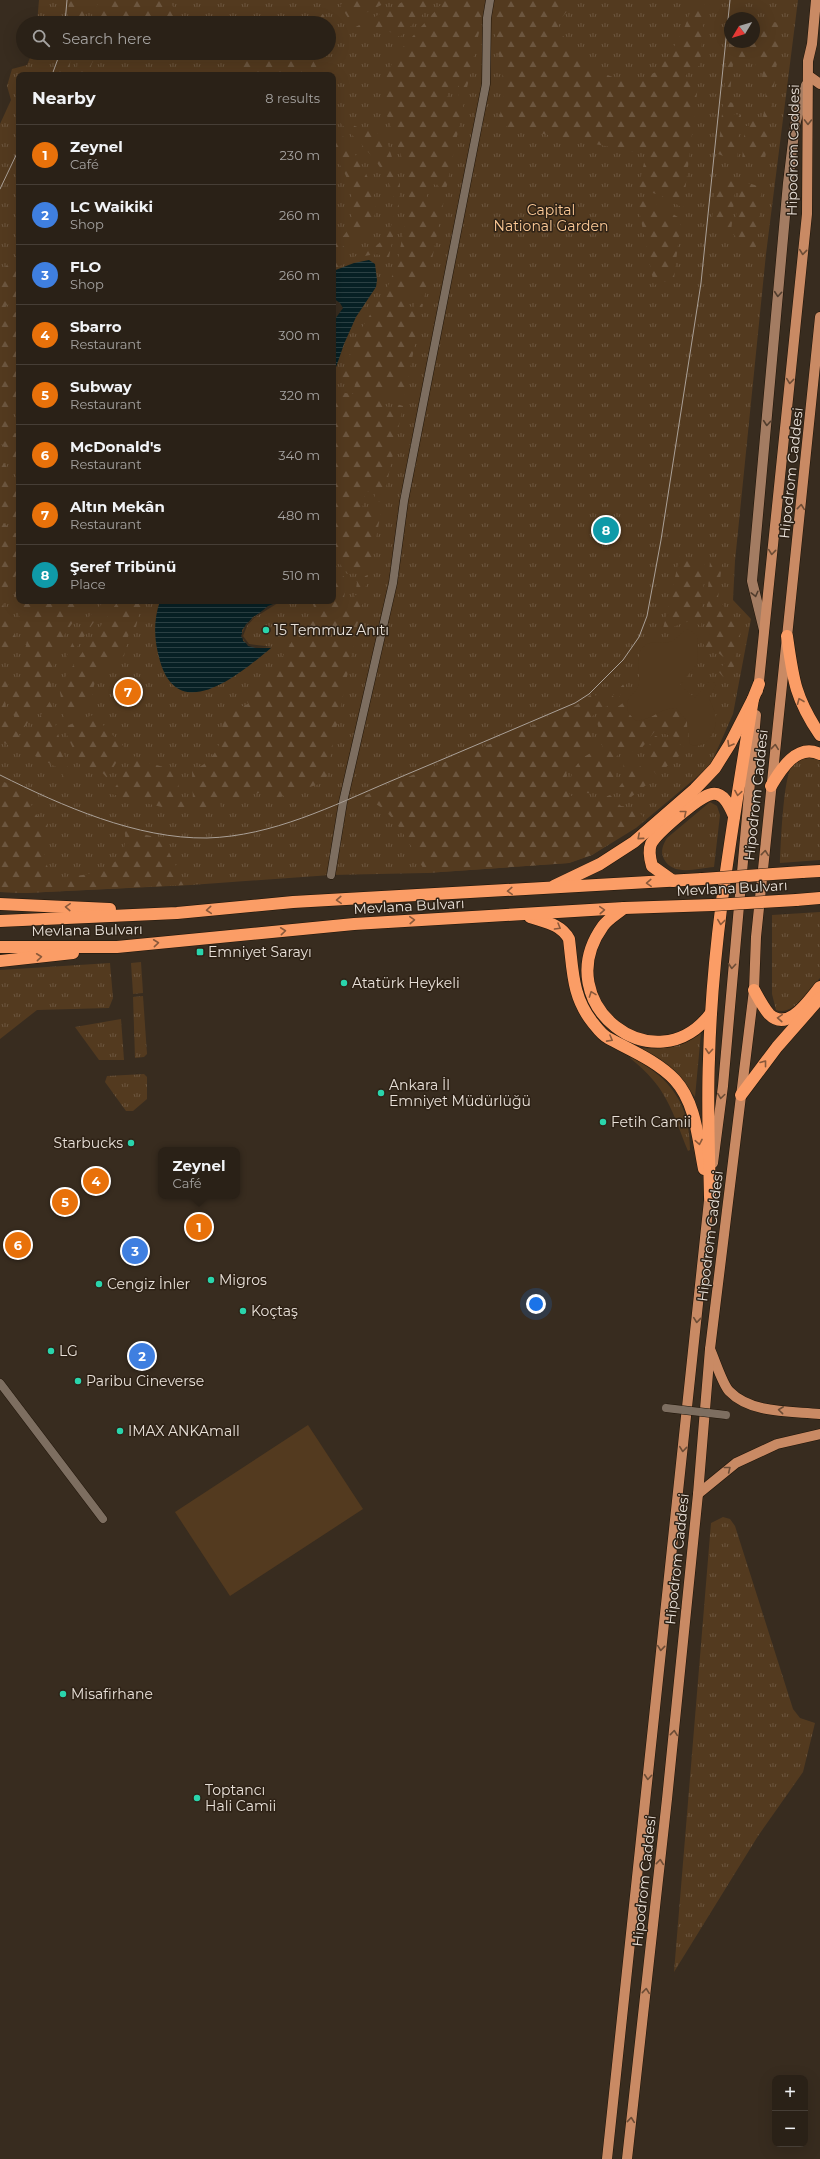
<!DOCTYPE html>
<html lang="en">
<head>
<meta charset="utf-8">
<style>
	body { margin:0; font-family:Montserrat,sans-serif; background:#362e24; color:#f1f3f6 }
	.controls { position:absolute; right:12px; bottom:12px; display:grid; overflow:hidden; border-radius:8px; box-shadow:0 4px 16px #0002 }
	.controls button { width:36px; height:36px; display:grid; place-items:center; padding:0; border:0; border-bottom:1px solid #463e36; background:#2a2117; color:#f1f3f6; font:20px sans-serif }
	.compass { position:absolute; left:724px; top:12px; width:36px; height:36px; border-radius:50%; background:#2a2117; box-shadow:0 4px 16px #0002; rotate:232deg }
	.you { position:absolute; left:536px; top:1304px; width:14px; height:14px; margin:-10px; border:3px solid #fff; border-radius:50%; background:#1a73e8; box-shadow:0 0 0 6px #1a73e833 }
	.badge { display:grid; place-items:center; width:26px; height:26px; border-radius:50%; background:#bca0f2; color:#fff; font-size:13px; font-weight:700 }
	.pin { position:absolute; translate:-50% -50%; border:2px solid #fff; box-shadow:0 1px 4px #0006 }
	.popup { position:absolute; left:158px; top:1147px; width:82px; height:52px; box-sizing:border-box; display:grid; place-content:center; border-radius:8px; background:#2a2117; filter:drop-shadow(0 1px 3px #0005); font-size:13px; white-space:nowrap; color:#a5a3a1 }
	.popup b { font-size:15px; color:#f1f3f6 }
	.popup::after { content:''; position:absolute; left:50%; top:100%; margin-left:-8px; border:8px solid transparent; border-top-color:#2a2117 }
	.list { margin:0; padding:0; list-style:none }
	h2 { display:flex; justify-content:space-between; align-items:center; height:52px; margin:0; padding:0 16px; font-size:17px }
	h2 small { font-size:13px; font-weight:400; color:#a5a3a1 }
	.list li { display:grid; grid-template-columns:26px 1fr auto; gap:12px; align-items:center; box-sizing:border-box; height:60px; padding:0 16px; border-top:1px solid #463e36 }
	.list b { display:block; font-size:15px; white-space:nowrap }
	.list p { margin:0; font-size:13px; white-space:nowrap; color:#a5a3a1 }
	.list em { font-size:13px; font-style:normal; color:#a5a3a1 }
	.icon { flex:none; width:22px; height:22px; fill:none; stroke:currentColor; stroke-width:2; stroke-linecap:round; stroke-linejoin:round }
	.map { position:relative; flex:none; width:820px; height:2159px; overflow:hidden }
	.search { position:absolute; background:#2a2117; box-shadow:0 4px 16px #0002; left:16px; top:16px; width:320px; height:44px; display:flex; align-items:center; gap:10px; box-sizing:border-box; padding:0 14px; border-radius:22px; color:#a5a3a1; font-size:15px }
	.panel { position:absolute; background:#2a2117; box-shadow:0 4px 16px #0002; left:16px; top:72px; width:320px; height:532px; border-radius:8px }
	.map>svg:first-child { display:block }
	.grass { fill:url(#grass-tufts); fill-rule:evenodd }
	.forest { fill:url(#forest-firs) }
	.pitch { fill:#533a1f }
	.water { fill:url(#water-rules) }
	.pier { fill:#382c1f }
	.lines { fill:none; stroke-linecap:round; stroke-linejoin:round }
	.street-casing { stroke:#1f1408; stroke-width:9 }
	.secondary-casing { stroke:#1f1408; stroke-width:11 }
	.primary-casing { stroke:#1f1408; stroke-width:11 }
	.highway-casing { stroke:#1f1408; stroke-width:13 }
	.street { stroke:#7d6e60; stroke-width:8 }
	.secondary { stroke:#a37c62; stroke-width:10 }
	.primary { stroke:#c98a64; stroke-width:10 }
	.highway { stroke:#fb9d66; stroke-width:12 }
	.tram { stroke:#aaa097; stroke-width:1 }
	.street-bridge-casing { stroke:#1f1408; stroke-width:9; stroke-linecap:butt }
	.highway-bridge-casing { stroke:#1f1408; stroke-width:13; stroke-linecap:butt }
	.street-bridge { stroke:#7d6e60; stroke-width:8 }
	.highway-bridge { stroke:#fb9d66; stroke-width:12 }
	.oneway { stroke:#6c4c35 }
	.oneway2 { stroke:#513d2d }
	.oneway3 { stroke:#8a593a }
	.poi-dot { fill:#2ad5ac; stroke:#2e2216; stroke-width:1.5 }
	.labels { text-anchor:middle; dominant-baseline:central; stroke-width:3; stroke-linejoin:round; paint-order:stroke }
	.street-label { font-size:14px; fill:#e9e1d9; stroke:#2e2216 }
	.park-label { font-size:14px; fill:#fdca97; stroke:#2e2216 }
	.poi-label { font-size:14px; fill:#e9e1d9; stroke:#2e2216; text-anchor:start }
</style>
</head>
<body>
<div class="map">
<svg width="820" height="2159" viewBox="0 0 820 2159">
	<defs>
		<pattern id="grass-tufts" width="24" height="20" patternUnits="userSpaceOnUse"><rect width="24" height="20" fill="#533a1f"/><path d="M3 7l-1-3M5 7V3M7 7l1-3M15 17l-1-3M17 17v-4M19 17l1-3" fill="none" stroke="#6c563f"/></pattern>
		<pattern id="forest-firs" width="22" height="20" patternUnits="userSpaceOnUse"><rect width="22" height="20" fill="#533a1f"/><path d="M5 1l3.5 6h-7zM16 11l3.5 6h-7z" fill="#6c563f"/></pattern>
		<pattern id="water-rules" width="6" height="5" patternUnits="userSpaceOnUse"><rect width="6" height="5" fill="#072024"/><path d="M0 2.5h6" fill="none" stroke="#2b4043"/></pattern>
	</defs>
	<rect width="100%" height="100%" fill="#382c1f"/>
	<g class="grass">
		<path d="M39,0H798L766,254L735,561L733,600L751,619L733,714L710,766L636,828L592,855L569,863L426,873L331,875L191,885L25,893L0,892V124L11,100L7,86L12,69L27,65L32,53H329V23H37ZM730,18H754V42H730ZM19,75H333V601H19Z"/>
		<path d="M810,755L820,760V860L780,863C781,844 783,775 793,764C797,759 804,757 810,755Z"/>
		<path d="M710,802L717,806L720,815L714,867C698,868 673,877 664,859C660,851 663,845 667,838Z"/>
		<path d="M820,912V978C811,988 793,1017 776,1010L772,994V915Z"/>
		<path d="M141,962L143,993L133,994L131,963Z"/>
		<path d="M110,963L113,998L109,1008L37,1010L0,1039V970Z"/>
		<path d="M143,996L147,1054L144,1057L135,1058L133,997Z"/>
		<path d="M121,1019L124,1060H99L75,1027Z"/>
		<path d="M701,1033L695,1097C679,1075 664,1062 640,1048C669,1050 676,1047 701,1033Z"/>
		<path d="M631,1057C671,1078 690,1104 690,1150L688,1151C672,1111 667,1087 630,1058Z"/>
		<path d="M144,1074L147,1077V1099L133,1111H126L105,1082L107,1076Z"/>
		<path d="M723,1517L730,1519L735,1526L793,1709L800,1718L815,1723L803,1772L758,1836L674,1972L711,1523Z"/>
	</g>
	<g class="forest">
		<path d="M69,0H92L81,23H67Z"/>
		<path d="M100,0H172V5L182,23H88Z"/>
		<path d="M349,0H391L350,21L340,5Z"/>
		<path d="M406,0H437L400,37C383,27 370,26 350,30Z"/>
		<path d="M445,0H467L476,2L477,0H486L465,97L458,95L459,86L449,84L446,102L456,104L457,100L464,102L445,195L438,194L439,185L429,184L426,202L436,203L437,198L444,200L424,299L416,297L417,289L407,288L404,306L414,307L415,303L423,304L404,399L395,398L396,389L387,388L384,406L393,408L394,403L403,406L383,502L374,501L375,493L366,491L362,509L372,511L373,507L382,508L370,568L362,573L347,574L338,561L333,523V410L338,392L353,394L355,384L339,382L360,331L389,284L397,264L406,219L409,193L408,175L385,110L382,91L387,74L396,55Z"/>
		<path d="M494,0H576L559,21V30L566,40L600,72L620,80H637L656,72L670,54L685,26L691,10V0L705,2L700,66L690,67L685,78L698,85L683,208L660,195L638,189L646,154L498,125L505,90L491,13Z"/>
		<path d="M323,14L328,23H304Z"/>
		<path d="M754,20L782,23L749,54H746L745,65L733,64L729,102L734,103L733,114L741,115L737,161L718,154L730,34V42H754Z"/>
		<path d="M781,29L765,160L742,161L745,126H749L750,119L763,120L767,80L762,79L763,66L755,65L756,55Z"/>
		<path d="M62,53H71L69,75H54Z"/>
		<path d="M79,53H99L92,63L88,75H76Z"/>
		<path d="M216,53H306L302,67V75H253Z"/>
		<path d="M318,53H326L321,66L320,75H310L311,66Z"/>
		<path d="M333,112C347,126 366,130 385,135L400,183L399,205L388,263L386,257C371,249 348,263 333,269V264C345,260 359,256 370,250C383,242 391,231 394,216C400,174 358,143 333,115Z"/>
		<path d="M342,135C357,156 387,199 371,225C363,238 346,245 333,251V244C337,241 342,238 345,234C357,218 352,193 346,176C340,162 333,159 333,142Z"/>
		<path d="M736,179L731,233V234L712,222L715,180Z"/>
		<path d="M740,181L762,187L755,256L734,235Z"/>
		<path d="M643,199L650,200L681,219L674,279L654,285L639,210V201Z"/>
		<path d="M19,253V301L7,305L0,313V272Z"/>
		<path d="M19,310V400L12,415V426L14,433L19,434V475L0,440V326L3,321Z"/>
		<path d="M0,455L9,472L19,484V529L7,521L0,512Z"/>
		<path d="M0,520L19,536V571L7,588L3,599L4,612L8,623L15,634L17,645L12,654L0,663Z"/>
		<path d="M333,553L337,569L345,578H359L368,575L365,590L356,589L357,582L347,580L344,598L354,600L355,595L364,597L355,635L309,627L316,613L312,601H333Z"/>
		<path d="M680,556L705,560L701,627C690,615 676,627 662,633Z"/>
		<path d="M710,561L722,563L718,598L741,630L732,676L725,679L718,671L727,660L711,647L703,657Z"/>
		<path d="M19,584V601H92L80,612L60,641L54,662L51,687L23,730C14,718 5,703 13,688C16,683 19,680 21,674L17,662C46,629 0,613 19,584Z"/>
		<path d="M105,601H108L63,668C71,640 83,620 105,601Z"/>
		<path d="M118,601H142L136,627L130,628L124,656C100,665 93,677 92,702L68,716L69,725L95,714L104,726L125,748L107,778C99,768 94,765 83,771L67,735L59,686Z"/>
		<path d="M301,633L354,643L325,782L274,799L273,790L220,801L221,810L177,811L111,794L135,756L149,763L178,771L179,801L193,803L192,770C214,763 225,741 222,718L235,709L248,704L245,695L283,656L294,638Z"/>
		<path d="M9,667L12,669V673C12,678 9,683 7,688C2,707 8,721 20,736L11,747L0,740V670Z"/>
		<path d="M629,678L617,702L598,710L589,720V728L593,740C591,745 585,746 581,750C564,762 564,777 570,795C584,803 595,801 610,795L621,806L632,808L634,806L646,820L592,855L569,863L426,873C413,851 399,818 376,804C372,801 366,802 361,802L362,797L380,788L510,736L575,706L593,693L599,699L608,701Z"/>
		<path d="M52,698L56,727L72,780L62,776L64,771L27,752L24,756L17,752Z"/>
		<path d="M627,700V704L648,719C657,713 665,707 676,708L687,721L688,741L655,731L637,754L628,748L623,749L616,757L617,770L615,784C588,805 552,788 583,758C587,754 596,751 602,748C603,738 597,728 597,718L612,711Z"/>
		<path d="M655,736C667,738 678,740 686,750L657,775L643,759Z"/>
		<path d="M626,757C636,762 649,771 650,782L631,797L621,795L617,790L625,779L623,761Z"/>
		<path d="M0,780L34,796L31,804C35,814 39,819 48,824C44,842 40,863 55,877C77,878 121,872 125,844C126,840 125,834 124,829L162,839L186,885L25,893L0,892Z"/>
	</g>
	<g class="pitch">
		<path d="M689,629L698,637L697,664L680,685L695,698L711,679L716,685L709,698C711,704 716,712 716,719C717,732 704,752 690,744L687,721L676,708C660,707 651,722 635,720C630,715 627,712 627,705C627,696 635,694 638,687C642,675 634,657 643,647C651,639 660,645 669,642C678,640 680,631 689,629Z"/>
		<path d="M308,1425L363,1509L230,1596L175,1512Z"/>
	</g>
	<g class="water">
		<path d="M369,260L375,264L377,280L376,287L356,317L344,344L333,376V271L354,263Z"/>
		<path d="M160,601H279L253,617L242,630L243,641L256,648H271C242,672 179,727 160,661C154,641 153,621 160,601Z"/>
	</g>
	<g class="pier">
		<path d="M333,298L340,303L343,308L333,322Z"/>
		<path d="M281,601L254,618L247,626L243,636L249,644L273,647L256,648L248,646L241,636L246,624L268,606Z"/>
	</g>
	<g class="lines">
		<defs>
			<g id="street">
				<path d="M331,875L343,802L393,583L404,501L486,84L487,18L490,0"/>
				<path d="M0,1383L103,1519"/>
			</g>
			<path id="secondary" d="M764,630L752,581L788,183L795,125L806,85"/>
			<g id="primary">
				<path d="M809,76L820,84"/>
				<path d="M758,691L807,214L808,61L812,44L816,0"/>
				<path d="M713,1163L723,1086L756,715"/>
				<path d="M710,1349C715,1360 722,1383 729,1391C751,1414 791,1411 820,1414"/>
				<path d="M698,1494L736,1463L777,1444L820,1434"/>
				<path d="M607,2159L710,1191"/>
				<path d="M627,2159L667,1799L698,1494L710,1349L754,990L756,937L820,317"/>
			</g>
			<g id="highway">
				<path d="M787,636C793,679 795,698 820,735"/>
				<path d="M771,786C781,769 797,743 820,754"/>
				<path d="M802,872L820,871"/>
				<path d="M673,881L652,866C650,859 648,851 651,844C656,834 699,796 712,794C724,792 730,807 734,816"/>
				<path d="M554,886L600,864L634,842L695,789L715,768L730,744L753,699L759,684"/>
				<path d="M796,900L820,898"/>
				<path d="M0,904L110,909"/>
				<path d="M624,908C617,914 608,919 603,926C547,1004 656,1087 711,1013"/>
				<path d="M530,917C545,922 561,924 569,939C573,971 572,997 593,1023C597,1028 602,1035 608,1038C630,1050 657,1061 675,1080C696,1103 698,1140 704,1169"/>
				<path d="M0,921L177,913L293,902L702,879"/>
				<path d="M0,947H117L354,924L624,908L713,905"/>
				<path d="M0,961L73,953"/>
				<path d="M754,990C758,997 763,1007 769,1014C788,1033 809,1000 820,987"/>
				<path d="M741,1095L777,1047L820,998"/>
				<path d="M710,1197C709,1151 707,1105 709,1059C712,938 734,818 753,699"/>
			</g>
		</defs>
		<use href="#street" class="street-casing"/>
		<use href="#secondary" class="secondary-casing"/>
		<use href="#primary" class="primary-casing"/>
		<use href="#highway" class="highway-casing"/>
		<use href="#street" class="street"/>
		<use href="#secondary" class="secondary"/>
		<use href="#primary" class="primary"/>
		<use href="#highway" class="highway"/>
		<g class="tram">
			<path d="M65,23L67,0"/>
			<path d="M52,75L60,53"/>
			<path d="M0,189L19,149"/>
			<path d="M0,775C62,806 137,839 207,838C273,836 332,806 391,781C453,755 514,729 575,703L589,694L623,660L639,637L647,616L661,540L701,283L730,0"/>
		</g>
		<defs>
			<path id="street-bridge" d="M666,1408L726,1415"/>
			<g id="highway-bridge">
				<path d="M702,879L802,872"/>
				<path d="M713,905L796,900"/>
			</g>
		</defs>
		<use href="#street-bridge" class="street-bridge-casing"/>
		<use href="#highway-bridge" class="highway-bridge-casing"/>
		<use href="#street-bridge" class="street-bridge"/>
		<use href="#highway-bridge" class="highway-bridge"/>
	</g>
	<defs><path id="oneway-chevron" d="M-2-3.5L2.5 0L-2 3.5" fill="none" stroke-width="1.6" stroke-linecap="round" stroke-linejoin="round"/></defs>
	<g class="oneway">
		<use href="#oneway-chevron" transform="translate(808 122) rotate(91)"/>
		<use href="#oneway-chevron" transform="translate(803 252) rotate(96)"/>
		<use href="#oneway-chevron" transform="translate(790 381) rotate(96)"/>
		<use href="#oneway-chevron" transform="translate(801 507) rotate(-84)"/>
		<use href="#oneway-chevron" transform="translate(772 552) rotate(96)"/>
		<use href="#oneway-chevron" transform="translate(775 747) rotate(-84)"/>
		<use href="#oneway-chevron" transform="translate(765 853) rotate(-84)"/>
		<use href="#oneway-chevron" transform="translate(732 966) rotate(95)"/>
		<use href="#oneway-chevron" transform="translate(721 1096) rotate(98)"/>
		<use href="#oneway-chevron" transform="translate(697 1320) rotate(96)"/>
		<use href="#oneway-chevron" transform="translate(781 1410) rotate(-174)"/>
		<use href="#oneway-chevron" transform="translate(683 1449) rotate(96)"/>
		<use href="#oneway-chevron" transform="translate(728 1469) rotate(-39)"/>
		<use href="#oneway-chevron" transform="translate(661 1648) rotate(96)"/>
		<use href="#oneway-chevron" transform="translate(674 1733) rotate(-84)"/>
		<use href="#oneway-chevron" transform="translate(648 1777) rotate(95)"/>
		<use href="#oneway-chevron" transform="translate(660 1862) rotate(-84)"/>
		<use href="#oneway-chevron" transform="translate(646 1991) rotate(-84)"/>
		<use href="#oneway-chevron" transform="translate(631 2120) rotate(-84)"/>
	</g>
	<g class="oneway2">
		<use href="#oneway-chevron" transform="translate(778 294) rotate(95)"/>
		<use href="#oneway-chevron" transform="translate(767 423) rotate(95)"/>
		<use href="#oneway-chevron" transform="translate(755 594) rotate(76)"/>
	</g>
	<g class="oneway3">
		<use href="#oneway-chevron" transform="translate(800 701) rotate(-112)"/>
		<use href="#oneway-chevron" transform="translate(730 744) rotate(120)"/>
		<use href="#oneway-chevron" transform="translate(738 793) rotate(99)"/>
		<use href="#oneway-chevron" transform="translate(684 813) rotate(-39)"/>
		<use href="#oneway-chevron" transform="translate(640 837) rotate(139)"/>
		<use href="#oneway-chevron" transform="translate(649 883) rotate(177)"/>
		<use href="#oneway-chevron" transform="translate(510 891) rotate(177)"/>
		<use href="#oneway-chevron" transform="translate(339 900) rotate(177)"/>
		<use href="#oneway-chevron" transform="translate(68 907) rotate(-177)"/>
		<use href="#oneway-chevron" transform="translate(209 910) rotate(175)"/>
		<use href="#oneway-chevron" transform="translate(602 910) rotate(-4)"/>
		<use href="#oneway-chevron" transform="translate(412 920) rotate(-3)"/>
		<use href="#oneway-chevron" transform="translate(721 922) rotate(97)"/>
		<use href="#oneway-chevron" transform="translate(558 927) rotate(30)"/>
		<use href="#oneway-chevron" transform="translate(283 931) rotate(-6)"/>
		<use href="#oneway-chevron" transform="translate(156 943) rotate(-6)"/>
		<use href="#oneway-chevron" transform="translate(39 957) rotate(-6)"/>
		<use href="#oneway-chevron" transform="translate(592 994) rotate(-110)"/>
		<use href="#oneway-chevron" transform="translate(780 1018) rotate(-176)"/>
		<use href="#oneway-chevron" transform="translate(610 1039) rotate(29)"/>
		<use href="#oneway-chevron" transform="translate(709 1051) rotate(94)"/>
		<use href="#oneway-chevron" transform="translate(764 1063) rotate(-52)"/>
		<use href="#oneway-chevron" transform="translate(699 1142) rotate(79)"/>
	</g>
	<g class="poi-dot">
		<circle cx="266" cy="630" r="4"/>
		<rect x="196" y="948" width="8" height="8" rx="2"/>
		<circle cx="344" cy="983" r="4"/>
		<circle cx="381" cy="1093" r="4"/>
		<circle cx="603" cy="1122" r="4"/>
		<circle cx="131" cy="1143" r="4"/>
		<circle cx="211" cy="1280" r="4"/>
		<circle cx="99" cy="1284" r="4"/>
		<circle cx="243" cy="1311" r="4"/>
		<circle cx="51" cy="1351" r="4"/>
		<circle cx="78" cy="1381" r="4"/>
		<circle cx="120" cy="1431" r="4"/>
		<circle cx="63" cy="1694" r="4"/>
		<circle cx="197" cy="1798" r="4"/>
	</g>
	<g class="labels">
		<g class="street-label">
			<text transform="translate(793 150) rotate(-89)">Hipodrom Caddesi</text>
			<text transform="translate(791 473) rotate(-84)">Hipodrom Caddesi</text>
			<text transform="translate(756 795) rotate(-84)">Hipodrom Caddesi</text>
			<text transform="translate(732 888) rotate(-3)">Mevlana Bulvarı</text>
			<text transform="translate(409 906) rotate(-3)">Mevlana Bulvarı</text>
			<text transform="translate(87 930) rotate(-1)">Mevlana Bulvarı</text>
			<text transform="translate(710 1236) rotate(-83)">Hipodrom Caddesi</text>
			<text transform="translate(677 1559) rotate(-84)">Hipodrom Caddesi</text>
			<text transform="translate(644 1881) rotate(-84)">Hipodrom Caddesi</text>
		</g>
		<g class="park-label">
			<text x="551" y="210">Capital<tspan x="551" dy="16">National Garden</tspan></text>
		</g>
		<g class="poi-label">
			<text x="274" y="630">15 Temmuz Anıtı</text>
			<text x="208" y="952">Emniyet Sarayı</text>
			<text x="352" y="983">Atatürk Heykeli</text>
			<text x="389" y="1085">Ankara İl<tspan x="389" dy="16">Emniyet Müdürlüğü</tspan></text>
			<text x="611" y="1122">Fetih Camii</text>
			<text x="123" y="1143" text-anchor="end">Starbucks</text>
			<text x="219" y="1280">Migros</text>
			<text x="107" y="1284">Cengiz İnler</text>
			<text x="251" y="1311">Koçtaş</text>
			<text x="59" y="1351">LG</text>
			<text x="86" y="1381">Paribu Cineverse</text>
			<text x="128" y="1431">IMAX ANKAmall</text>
			<text x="71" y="1694">Misafirhane</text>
			<text x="205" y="1790">Toptancı<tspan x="205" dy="16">Hali Camii</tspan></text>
		</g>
	</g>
</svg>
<div class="controls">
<button>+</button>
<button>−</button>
</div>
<svg class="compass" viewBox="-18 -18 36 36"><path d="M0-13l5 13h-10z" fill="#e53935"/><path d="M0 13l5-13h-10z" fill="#a5a3a1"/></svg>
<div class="you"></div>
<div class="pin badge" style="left:199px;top:1227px;background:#e8710a">1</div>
<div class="popup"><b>Zeynel</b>Café</div>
<div class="pin badge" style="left:142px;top:1356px;background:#3f7fe0">2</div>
<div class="pin badge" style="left:135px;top:1251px;background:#3f7fe0">3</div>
<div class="pin badge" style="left:96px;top:1181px;background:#e8710a">4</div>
<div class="pin badge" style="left:65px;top:1202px;background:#e8710a">5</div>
<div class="pin badge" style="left:18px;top:1245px;background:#e8710a">6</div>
<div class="pin badge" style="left:128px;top:692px;background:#e8710a">7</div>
<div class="pin badge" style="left:606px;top:530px;background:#0f9aa8">8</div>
<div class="search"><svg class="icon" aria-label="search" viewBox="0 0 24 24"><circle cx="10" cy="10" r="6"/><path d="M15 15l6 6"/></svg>Search here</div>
<section class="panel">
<h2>Nearby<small>8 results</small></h2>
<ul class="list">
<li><span class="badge" style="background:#e8710a">1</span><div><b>Zeynel</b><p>Café</p></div><em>230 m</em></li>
<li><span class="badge" style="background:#3f7fe0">2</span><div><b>LC Waikiki</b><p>Shop</p></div><em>260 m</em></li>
<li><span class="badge" style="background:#3f7fe0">3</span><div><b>FLO</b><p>Shop</p></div><em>260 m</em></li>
<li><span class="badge" style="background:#e8710a">4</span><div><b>Sbarro</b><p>Restaurant</p></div><em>300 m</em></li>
<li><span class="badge" style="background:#e8710a">5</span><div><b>Subway</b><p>Restaurant</p></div><em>320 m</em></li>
<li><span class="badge" style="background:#e8710a">6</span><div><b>McDonald's</b><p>Restaurant</p></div><em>340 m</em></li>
<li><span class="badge" style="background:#e8710a">7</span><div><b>Altın Mekân</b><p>Restaurant</p></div><em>480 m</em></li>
<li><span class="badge" style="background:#0f9aa8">8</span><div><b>Şeref Tribünü</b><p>Place</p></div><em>510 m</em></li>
</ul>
</section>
</div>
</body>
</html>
